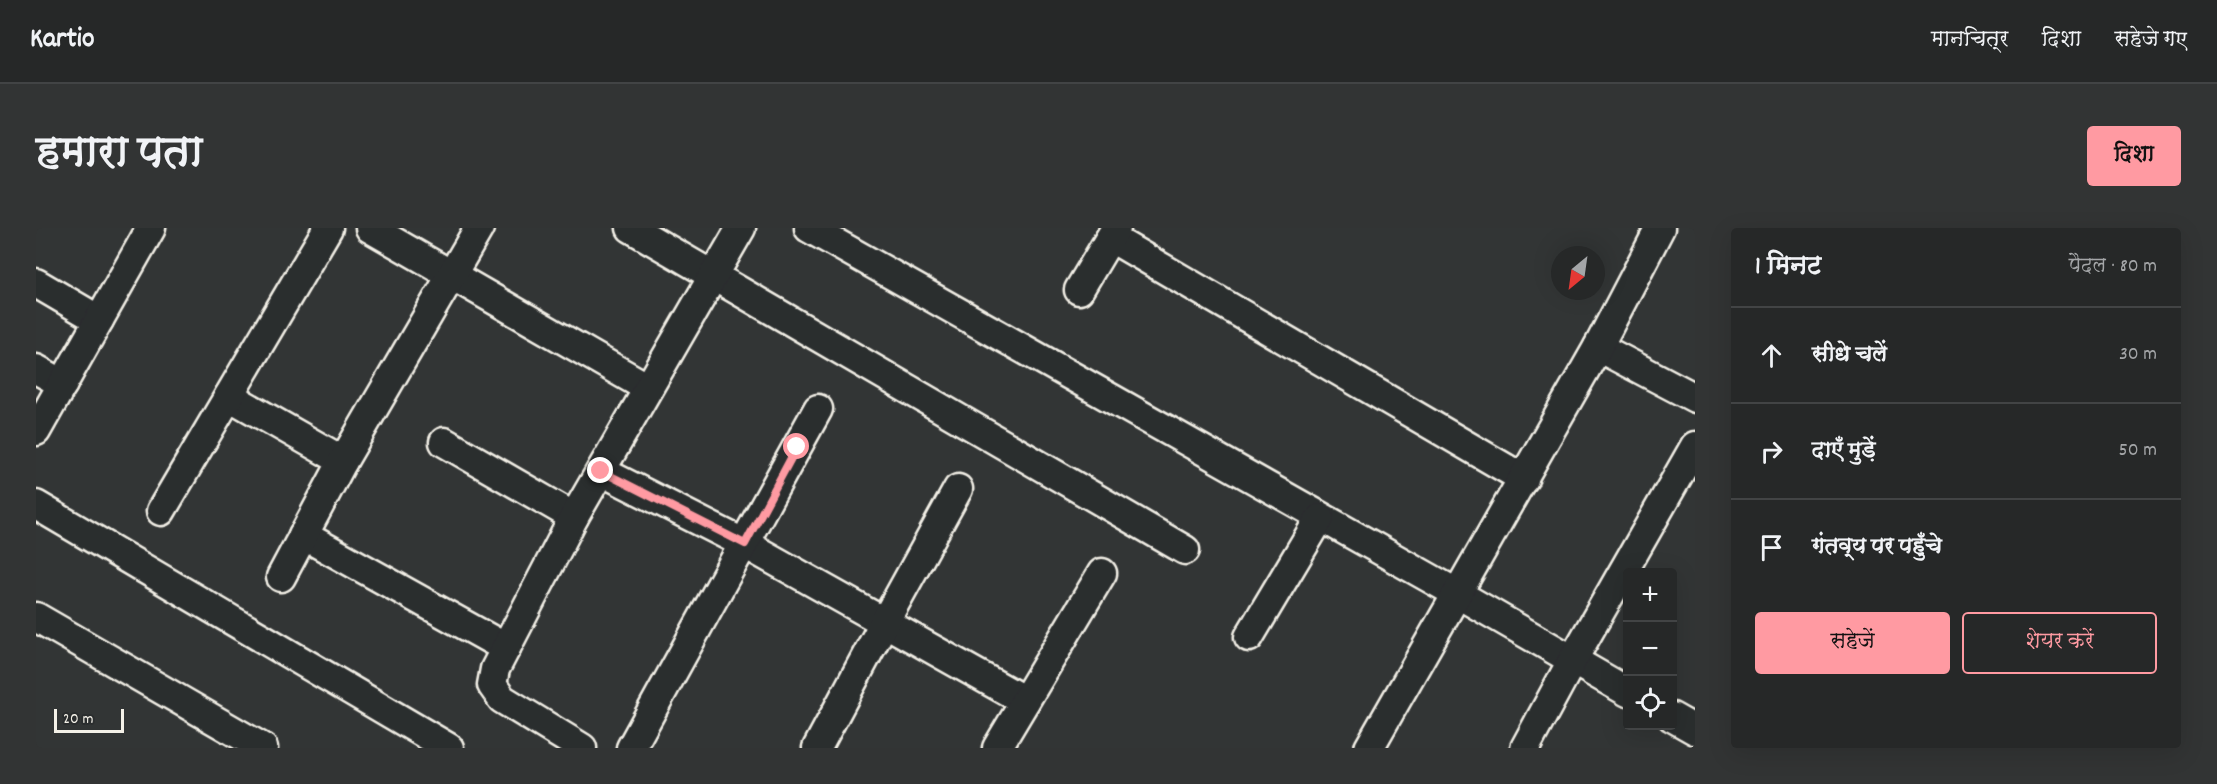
<!DOCTYPE html>
<html lang="hi">
<head>
<meta charset="utf-8">
<style>
	body { margin:0; font-family:Dekko,"Playpen Sans Deva",sans-serif; background:#323434; color:#f1f3f6 }
	.controls { position:absolute; right:18px; bottom:18px; display:grid; overflow:hidden; border-radius:6px; box-shadow:0 6px 24px #0002 }
	.controls button { width:54px; height:54px; display:grid; place-items:center; padding:0; border:0; border-bottom:2px solid #424445; background:#262828; color:#f1f3f6; font:30px sans-serif }
	.compass { position:absolute; left:1515px; top:18px; width:54px; height:54px; border-radius:50%; background:#262828; box-shadow:0 6px 24px #0002; rotate:209deg }
	.scale { position:absolute; left:18px; bottom:15px; width:70px; box-sizing:border-box; padding-left:6px; border:3px solid #f4f1e8; border-top:0; font-size:16px; line-height:21px; white-space:nowrap; color:#f4f1e8; -webkit-text-stroke:4px #2a2d2e; paint-order:stroke }
	.stop { position:absolute; width:18px; height:18px; margin:-14px; border:4px solid #ff9aa2; border-radius:50%; background:#fff }
	.stop.end { background:#ff9aa2; border-color:#fff; box-shadow:0 2px 6px #0008 }
	.list { margin:0; padding:0; list-style:none }
	h2 { display:flex; justify-content:space-between; align-items:center; height:78px; margin:0; padding:0 24px; font-size:26px }
	h2 small { font-size:20px; font-weight:400; color:#a4a6a8 }
	.list li { display:grid; grid-template-columns:39px 1fr auto; gap:18px; align-items:center; box-sizing:border-box; height:96px; padding:0 24px; border-top:2px solid #424445 }
	.list b { display:block; font-size:22px; white-space:nowrap }
	.list em { font-size:20px; font-style:normal; color:#a4a6a8 }
	.actions { display:flex; gap:12px; padding:18px 24px }
	.actions a { flex:1; padding:14px 0; border:2px solid #ff9aa2; border-radius:6px; text-align:center; font-size:21px; color:#ff9aa2 }
	.actions .main { background:#ff9aa2; color:#111 }
	.icon { flex:none; width:33px; height:33px; fill:none; stroke:currentColor; stroke-width:2; stroke-linecap:round; stroke-linejoin:round }
	.map { position:relative; flex:none; width:1659px; height:520px; overflow:hidden; border-radius:6px }
	header { display:flex; align-items:center; gap:36px; box-sizing:border-box; height:84px; padding:0 30px; background:#262828; border-bottom:2px solid #424445 }
	header strong { font-size:28px }
	nav { display:flex; gap:33px; margin-inline-start:auto; font-size:21px }
	.intro { display:flex; align-items:center; justify-content:space-between; box-sizing:border-box; height:144px; padding:0 36px }
	h1 { margin:0; font-size:42px }
	.button { padding:15px 27px; border-radius:6px; background:#ff9aa2; color:#111; font-size:21px; font-weight:700 }
	main { display:flex; gap:36px; padding:0 36px }
	aside { flex:1; background:#262828; border-radius:6px; box-shadow:0 6px 24px #0002 }
	.map>svg:first-child { display:block }
	.lines { fill:none; stroke-linecap:round; stroke-linejoin:round }
	.minor-casing { stroke:#f4f1e8; stroke-width:33 }
	.minor { stroke:#2a2d2e; stroke-width:28 }
	.route { stroke:#ff9aa2; stroke-width:8 }
</style>
</head>
<body>
<header>
<strong>Kartio</strong>
<nav><a>मानचित्र</a><a>दिशा</a><a>सहेजे गए</a></nav>
</header>
<div class="intro"><h1>हमारा पता</h1><a class="button">दिशा</a></div>
<main>
<div class="map">
<svg width="1659" height="520" viewBox="0 0 1659 520">
	<rect width="100%" height="100%" fill="#323535"/>
	<filter id="ink" filterUnits="userSpaceOnUse"><feTurbulence type="fractalNoise" baseFrequency=".0167" numOctaves="2"/><feDisplacementMap in="SourceGraphic" scale="12" xChannelSelector="R" yChannelSelector="G"/><feConvolveMatrix kernelMatrix="1 2 1 2 8 2 1 2 1" color-interpolation-filters="sRGB"/></filter>
	<g filter="url(#ink)">
		<g class="lines">
			<defs>
				<g id="minor">
					<path d="M334,0L612,160"/>
					<path d="M595,0L1149,322"/>
					<path d="M773,0L1422,366L1592,464"/>
					<path d="M1075,10L1488,251"/>
					<path d="M0,55L63,92"/>
					<path d="M1043,62L1080,0"/>
					<path d="M1562,119L1659,170"/>
					<path d="M0,141L27,156"/>
					<path d="M193,168L307,233"/>
					<path d="M0,203L115,0"/>
					<path d="M408,214L538,289"/>
					<path d="M565,243L709,316L989,473"/>
					<path d="M0,277L413,520"/>
					<path d="M125,283L292,0"/>
					<path d="M267,307L470,420"/>
					<path d="M245,349L307,233L443,0"/>
					<path d="M0,389L227,520"/>
					<path d="M1213,409L1284,290"/>
					<path d="M1636,489L1659,502"/>
					<path d="M546,520L466,471L456,457L459,441L538,289L705,0"/>
					<path d="M595,520L782,181"/>
					<path d="M781,520L848,395L922,261"/>
					<path d="M961,520L1066,345"/>
					<path d="M1333,520L1562,119L1624,0"/>
					<path d="M1489,520L1536,433L1659,218"/>
				</g>
			</defs>
			<use href="#minor" class="minor-casing"/>
			<use href="#minor" class="minor"/>
		</g>
	</g>
	<g class="lines" filter="url(#ink)">
		<path class="route" d="M565,243L709,316L761,219"/>
	</g>
</svg>
<div class="controls">
<button>+</button>
<button>−</button>
<button><svg class="icon" aria-label="locate" viewBox="0 0 24 24"><circle cx="12" cy="12" r="6"/><path d="M12 2v4M12 18v4M2 12h4M18 12h4"/></svg></button>
</div>
<svg class="compass" viewBox="-18 -18 36 36"><path d="M0-13l5 13h-10z" fill="#e53935"/><path d="M0 13l5-13h-10z" fill="#a4a6a8"/></svg>
<div class="scale">20 m</div>
<div class="stop" style="left:761px;top:219px"></div>
<div class="stop end" style="left:565px;top:243px"></div>
</div>
<aside>
<h2>1 मिनट<small>पैदल · 80 m</small></h2>
<ul class="list">
<li><svg class="icon" aria-label="ahead" viewBox="0 0 24 24"><path d="M12 20V5M6 11l6-6 6 6"/></svg><div><b>सीधे चलें</b></div><em>30 m</em></li>
<li><svg class="icon" aria-label="right" viewBox="0 0 24 24"><path d="M7 20v-9h11M14 6l5 5-5 5"/></svg><div><b>दाएँ मुड़ें</b></div><em>50 m</em></li>
<li><svg class="icon" aria-label="arrive" viewBox="0 0 24 24"><path d="M6 21V4h12l-3 4 3 4H6"/></svg><div><b>गंतव्य पर पहुँचे</b></div></li>
</ul>
<div class="actions"><a class="main">सहेजें</a><a>शेयर करें</a></div>
</aside>
</main>
</body>
</html>
